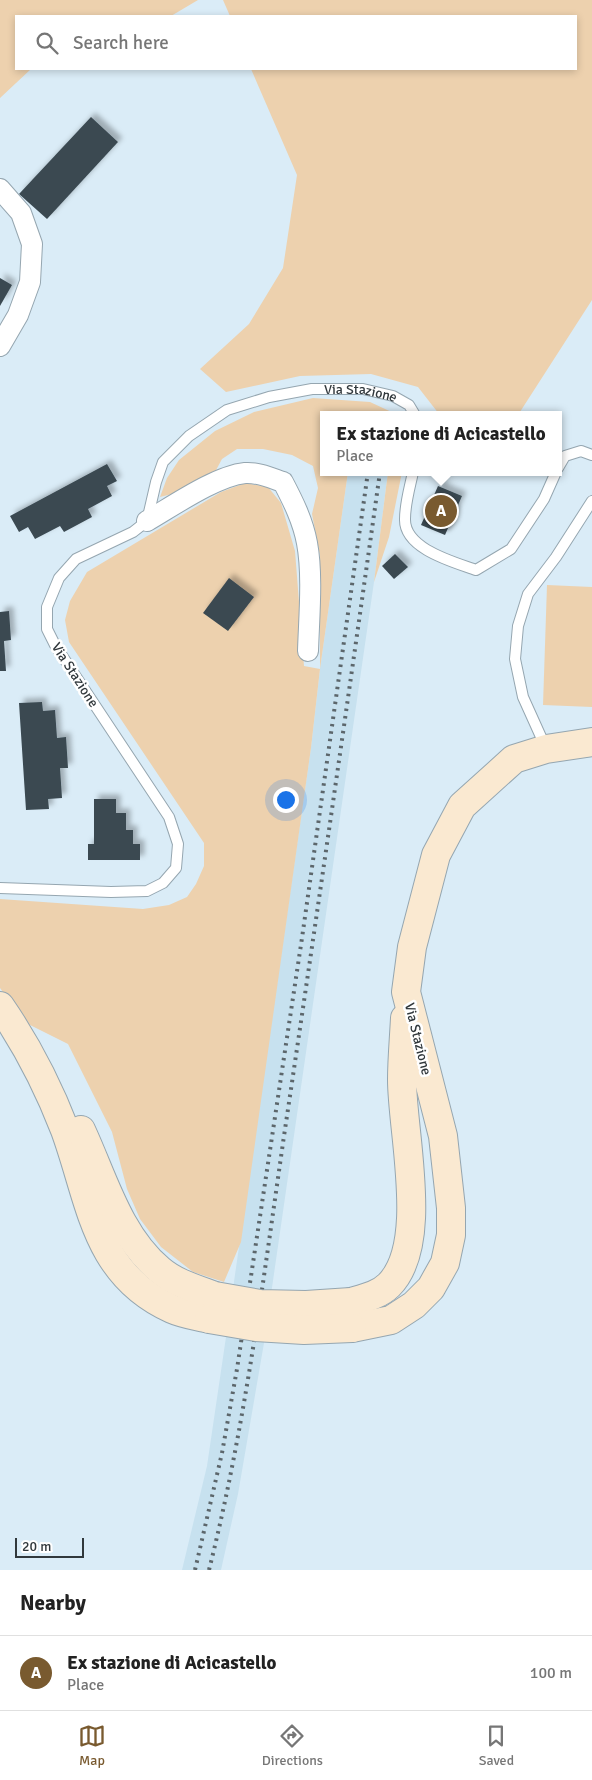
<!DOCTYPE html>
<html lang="en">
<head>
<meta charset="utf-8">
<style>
	body { margin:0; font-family:Signika,sans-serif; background:#f6f6f6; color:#222 }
	.scale { position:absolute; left:15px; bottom:12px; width:69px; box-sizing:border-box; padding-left:5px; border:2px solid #31383c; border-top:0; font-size:14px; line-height:18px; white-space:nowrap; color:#31383c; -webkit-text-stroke:4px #fff; paint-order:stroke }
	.you { position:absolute; left:285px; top:799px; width:18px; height:18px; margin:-12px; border:4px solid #fff; border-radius:50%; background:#1a73e8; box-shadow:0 0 0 8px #1a73e833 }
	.badge { display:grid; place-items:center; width:32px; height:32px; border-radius:50%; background:#795a2f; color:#fff; font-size:16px; font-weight:700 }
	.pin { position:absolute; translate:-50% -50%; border:2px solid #fff; box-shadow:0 1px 5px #0006 }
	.popup { position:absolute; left:320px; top:411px; width:242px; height:65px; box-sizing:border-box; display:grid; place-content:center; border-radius:0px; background:#fff; filter:drop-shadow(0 1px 4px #0005); font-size:16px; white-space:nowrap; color:#767676 }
	.popup b { font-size:19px; color:#222 }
	.popup::after { content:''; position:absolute; left:50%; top:100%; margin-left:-10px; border:10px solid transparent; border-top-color:#fff }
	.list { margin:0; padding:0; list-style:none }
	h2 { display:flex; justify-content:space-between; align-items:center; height:65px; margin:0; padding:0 20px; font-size:21px }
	h2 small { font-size:16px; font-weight:400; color:#767676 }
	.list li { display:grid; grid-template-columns:32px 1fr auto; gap:15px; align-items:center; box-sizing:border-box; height:75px; padding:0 20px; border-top:1px solid #e0e0e0 }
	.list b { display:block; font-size:19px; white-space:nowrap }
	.list p { margin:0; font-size:16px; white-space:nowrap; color:#767676 }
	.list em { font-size:16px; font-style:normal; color:#767676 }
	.icon { flex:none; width:28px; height:28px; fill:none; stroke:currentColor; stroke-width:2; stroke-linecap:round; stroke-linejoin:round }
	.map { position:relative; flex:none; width:592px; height:1570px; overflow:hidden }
	.search { position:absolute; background:#fff; box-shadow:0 2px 8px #0003; left:15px; right:15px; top:15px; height:55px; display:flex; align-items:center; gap:12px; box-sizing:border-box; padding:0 18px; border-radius:0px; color:#767676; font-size:19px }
	.sheet { height:140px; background:#fff }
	nav { display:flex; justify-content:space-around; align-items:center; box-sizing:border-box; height:70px; border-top:1px solid #e0e0e0; background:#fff; font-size:14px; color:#767676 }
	nav a { display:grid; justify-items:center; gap:2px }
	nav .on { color:#795a2f }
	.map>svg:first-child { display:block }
	.built { fill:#c7e1ef }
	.green { fill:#edd1ae }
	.building { fill:#3a4951; filter:url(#shadow) }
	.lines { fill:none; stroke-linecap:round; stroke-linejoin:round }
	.service-casing { stroke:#95a6b0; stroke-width:12 }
	.minor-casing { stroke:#95a6b0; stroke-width:22 }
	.secondary-casing { stroke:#95a6b0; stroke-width:30 }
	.service { stroke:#fff; stroke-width:10 }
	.minor { stroke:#fff; stroke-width:20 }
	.secondary { stroke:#fae9d1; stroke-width:28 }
	.rail { stroke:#5c666b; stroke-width:4; stroke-dasharray:2.5 5; stroke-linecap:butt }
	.secondary-bridge-casing { stroke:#95a6b0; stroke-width:30; stroke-linecap:butt }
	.secondary-bridge { stroke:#fae9d1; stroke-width:28 }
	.labels { text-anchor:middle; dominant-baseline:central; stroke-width:5; stroke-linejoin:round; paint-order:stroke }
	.street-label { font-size:14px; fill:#31383c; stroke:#fff }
</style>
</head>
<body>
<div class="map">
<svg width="592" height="1570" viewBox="0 0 592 1570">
	<defs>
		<filter id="shadow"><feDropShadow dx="4.5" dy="-4.5" stdDeviation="2.5" flood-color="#0004"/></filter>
	</defs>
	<rect width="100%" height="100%" fill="#daecf7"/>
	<path class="built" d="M348,472H388L374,582L264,1343L238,1494L221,1570H182L207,1466L226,1337L311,748L320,669Z"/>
	<g class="green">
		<path d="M0,0H198L171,16H16V69H31L0,98Z"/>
		<path d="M223,0H592V300L518,415H442L439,414L418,387L371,374L300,376L226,392L200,369L249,324L283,268L297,175L251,69H576V16H230Z"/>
		<path d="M313,398L370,402L398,415H324V472H348L320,669L311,748L241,1242L224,1282L193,1272L161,1247L140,1219L127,1189L112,1132L68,1044L24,1022L0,988V899L143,909L169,905L187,897L196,884L204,866V843L69,642L65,620L70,601L87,572L221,492L245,483L268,487L281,503L295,551L304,666L320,669V556L312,514L318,488L313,466L292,455L263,449H237L222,459L215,472L176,493L160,497L167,478L179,460L215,431L254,412Z"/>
		<path d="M388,472H402L389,537L374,582Z"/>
		<path d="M547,585L592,587V707L543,705Z"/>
	</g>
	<g class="building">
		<path d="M91,117L118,142L47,219L19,194Z"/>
		<path d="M0,278L12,285L0,306Z"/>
		<path d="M107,464L117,481L107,486L112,496L88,509L92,517L64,532L60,526L35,539L28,527L19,532L10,516Z"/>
		<path d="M438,486L462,496L445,535L421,525Z"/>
		<path d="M395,554L408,567L394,579L382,566Z"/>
		<path d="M229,578L254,597L228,631L203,613Z"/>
		<path d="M9,611L11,640L4,641L6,671H0V612Z"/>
		<path d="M42,702L43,711L55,710L57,738L66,737L68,768H60L62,798L48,799L49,809L26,810L19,703Z"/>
		<path d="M94,799H116V813H126V830H133V844H140V860H88V844H94Z"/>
	</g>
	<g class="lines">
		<defs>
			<g id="service">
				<path d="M558,468L565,456L581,451L592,455"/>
				<path d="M413,472C410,487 405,503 405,519C404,549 454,562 476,570L511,549L544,499L556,472"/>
				<path d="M546,748L523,697L515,659L518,626L528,594L556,557L592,501"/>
				<path id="s1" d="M0,888L111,892L147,891L163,883L176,868L178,844L169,817L55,645L47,629V607L59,578L76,559L133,532L147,521L156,482L163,462L189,436L227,410L269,397L312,389H363L393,396L409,405L415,415"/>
			</g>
			<g id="minor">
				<path d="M0,189L21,213L32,244L30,282L18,315L0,346"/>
				<path d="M147,521C173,506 216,476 245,473C258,472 271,478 283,482C293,501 303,521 307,543C313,575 309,618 308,651"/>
			</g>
			<g id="secondary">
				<path d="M0,1006C27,1045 48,1086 65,1130C91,1201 94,1274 172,1309C183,1314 197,1316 209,1319"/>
				<path d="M81,1130C103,1177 118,1235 160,1270C175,1283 196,1289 215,1296"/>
				<path d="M351,1302C365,1298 379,1295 389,1285C430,1244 402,1133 402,1080C402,1059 404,1039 405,1018"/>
				<path d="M352,1328L391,1320L414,1305L431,1288L445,1263L451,1235V1208L443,1136L406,992L412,947L436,855L462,806L514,759L546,749L592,742"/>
			</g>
		</defs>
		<use href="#service" class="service-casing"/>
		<use href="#minor" class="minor-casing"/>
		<use href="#secondary" class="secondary-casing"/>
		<use href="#service" class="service"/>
		<use href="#minor" class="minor"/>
		<use href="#secondary" class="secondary"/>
		<g class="rail">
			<path d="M195,1570L222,1453L237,1369L302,938L368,472"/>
			<path d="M209,1570C245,1427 263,1281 284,1136C317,915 349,693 380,472"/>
		</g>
		<defs>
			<g id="secondary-bridge">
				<path d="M215,1296L260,1304L306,1305L351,1302"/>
				<path d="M209,1319L256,1327L304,1330L352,1328"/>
			</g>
		</defs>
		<use href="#secondary-bridge" class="secondary-bridge-casing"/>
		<use href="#secondary-bridge" class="secondary-bridge"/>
	</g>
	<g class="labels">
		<g class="street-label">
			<text stroke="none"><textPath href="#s1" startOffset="902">Via Stazione</textPath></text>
			<text transform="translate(75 675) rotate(57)">Via Stazione</text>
			<text transform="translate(418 1039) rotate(76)">Via Stazione</text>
		</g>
	</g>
</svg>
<div class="scale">20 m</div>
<div class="you"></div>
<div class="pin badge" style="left:441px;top:511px">A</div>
<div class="popup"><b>Ex stazione di Acicastello</b>Place</div>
<div class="search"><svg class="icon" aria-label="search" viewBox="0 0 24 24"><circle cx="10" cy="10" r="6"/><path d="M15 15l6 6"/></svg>Search here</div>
</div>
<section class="sheet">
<h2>Nearby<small></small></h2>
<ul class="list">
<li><span class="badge">A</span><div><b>Ex stazione di Acicastello</b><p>Place</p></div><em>100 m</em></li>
</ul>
</section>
<nav>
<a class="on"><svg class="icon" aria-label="map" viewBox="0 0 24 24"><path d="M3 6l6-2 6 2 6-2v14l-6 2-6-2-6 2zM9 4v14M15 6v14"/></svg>Map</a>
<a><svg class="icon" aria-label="directions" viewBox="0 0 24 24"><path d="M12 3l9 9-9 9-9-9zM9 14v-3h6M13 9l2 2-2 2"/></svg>Directions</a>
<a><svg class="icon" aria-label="saved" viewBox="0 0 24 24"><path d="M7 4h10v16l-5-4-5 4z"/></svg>Saved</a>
</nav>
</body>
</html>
